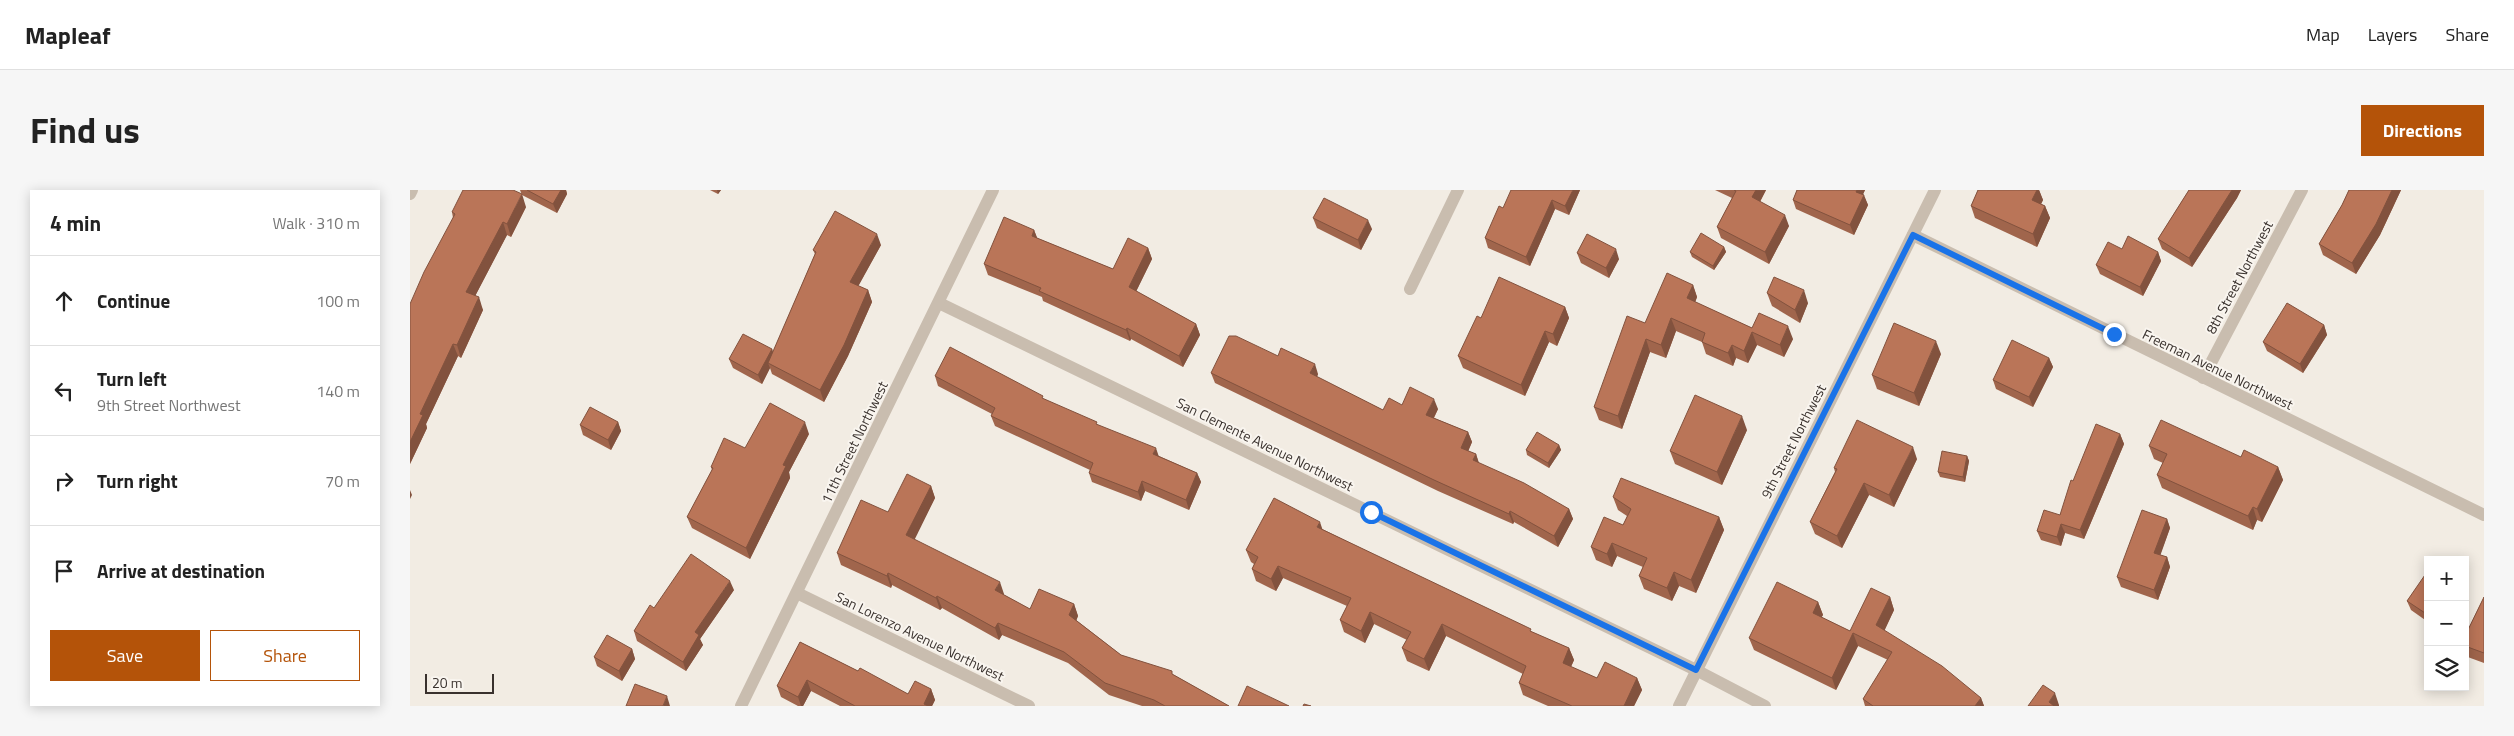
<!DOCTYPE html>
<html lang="en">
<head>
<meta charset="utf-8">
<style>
	body { margin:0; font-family:"Titillium Web",sans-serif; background:#f6f6f6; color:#222 }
	.controls { position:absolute; right:15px; bottom:15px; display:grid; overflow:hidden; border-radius:0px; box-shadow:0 2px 12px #0003 }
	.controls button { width:45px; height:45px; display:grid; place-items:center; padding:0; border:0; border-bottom:1px solid #e0e0e0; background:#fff; color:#222; font:25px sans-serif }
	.scale { position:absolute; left:15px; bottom:12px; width:69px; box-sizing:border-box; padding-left:5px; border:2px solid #39312d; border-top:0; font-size:14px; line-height:18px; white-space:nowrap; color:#39312d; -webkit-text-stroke:4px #f9f5ef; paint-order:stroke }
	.stop { position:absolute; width:15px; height:15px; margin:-11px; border:4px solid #1a73e8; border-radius:50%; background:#fff }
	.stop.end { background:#1a73e8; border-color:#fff; box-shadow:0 1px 5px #0008 }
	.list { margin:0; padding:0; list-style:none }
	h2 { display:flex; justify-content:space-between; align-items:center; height:65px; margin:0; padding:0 20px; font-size:21px }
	h2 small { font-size:16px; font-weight:400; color:#767676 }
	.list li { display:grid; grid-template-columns:32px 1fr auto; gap:15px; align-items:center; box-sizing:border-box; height:90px; padding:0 20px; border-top:1px solid #e0e0e0 }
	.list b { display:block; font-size:19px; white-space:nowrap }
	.list p { margin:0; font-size:16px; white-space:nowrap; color:#767676 }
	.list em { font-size:16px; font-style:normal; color:#767676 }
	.actions { display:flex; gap:10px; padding:15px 20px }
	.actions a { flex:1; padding:11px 0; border:1px solid #b45309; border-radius:0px; text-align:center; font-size:18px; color:#b45309 }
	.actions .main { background:#b45309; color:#fff }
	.icon { flex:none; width:28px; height:28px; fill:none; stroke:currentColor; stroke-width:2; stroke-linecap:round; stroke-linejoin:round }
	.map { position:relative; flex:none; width:2074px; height:516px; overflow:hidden; border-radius:0px }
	header { display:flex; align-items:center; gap:30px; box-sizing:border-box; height:70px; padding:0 25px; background:#fff; border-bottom:1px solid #e0e0e0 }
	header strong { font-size:24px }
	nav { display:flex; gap:28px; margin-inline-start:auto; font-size:18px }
	.intro { display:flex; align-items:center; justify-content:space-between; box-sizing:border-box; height:120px; padding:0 30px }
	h1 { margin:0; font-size:35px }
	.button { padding:12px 22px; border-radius:0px; background:#b45309; color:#fff; font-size:18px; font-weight:700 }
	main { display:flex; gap:30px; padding:0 30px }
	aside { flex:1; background:#fff; border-radius:0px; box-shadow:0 2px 12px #0003 }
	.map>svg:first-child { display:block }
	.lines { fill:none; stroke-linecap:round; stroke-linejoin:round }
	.minor { stroke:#c9bdaf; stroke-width:12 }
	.wall { fill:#a0654c }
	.shaded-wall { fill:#82523e }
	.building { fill:#ba7558; stroke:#82523e }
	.route { stroke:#1a73e8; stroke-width:6 }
	.labels { text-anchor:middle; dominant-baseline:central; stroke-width:4; stroke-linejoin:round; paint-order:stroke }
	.street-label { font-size:14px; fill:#39312d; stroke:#f9f5ef }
</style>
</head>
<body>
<header>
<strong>Mapleaf</strong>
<nav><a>Map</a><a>Layers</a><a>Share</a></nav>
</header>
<div class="intro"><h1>Find us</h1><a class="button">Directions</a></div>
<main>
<aside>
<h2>4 min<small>Walk · 310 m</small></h2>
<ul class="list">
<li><svg class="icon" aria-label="ahead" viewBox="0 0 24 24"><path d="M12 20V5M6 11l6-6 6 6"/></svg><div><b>Continue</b></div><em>100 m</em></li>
<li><svg class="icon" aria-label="left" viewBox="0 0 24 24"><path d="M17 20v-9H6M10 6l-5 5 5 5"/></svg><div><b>Turn left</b><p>9th Street Northwest</p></div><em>140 m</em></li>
<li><svg class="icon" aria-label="right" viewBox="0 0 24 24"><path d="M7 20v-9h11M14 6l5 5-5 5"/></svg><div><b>Turn right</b></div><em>70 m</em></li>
<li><svg class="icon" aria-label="arrive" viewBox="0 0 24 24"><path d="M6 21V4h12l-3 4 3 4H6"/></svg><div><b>Arrive at destination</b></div></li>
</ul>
<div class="actions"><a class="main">Save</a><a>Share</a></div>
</aside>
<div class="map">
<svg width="2074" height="516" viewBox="0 0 2074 516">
	<rect width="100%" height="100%" fill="#f2ece3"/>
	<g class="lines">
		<g class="minor">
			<path d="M0,4L2,0"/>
			<path d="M1503,45L2074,325"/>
			<path d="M1000,99L1048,0"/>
			<path d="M529,113L1286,480L1355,516"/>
			<path d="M1793,188L1892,0"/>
			<path d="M387,403L619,516"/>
			<path d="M331,516L583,0"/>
			<path d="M1269,516L1525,0"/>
		</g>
	</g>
	<g class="wall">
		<path d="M110,0H156L157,4L147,23L112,5Z"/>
		<path d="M300,0H311L308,4Z"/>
		<path d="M1170,0L1159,25L1145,19L1120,76L1078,58L1075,48L1093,18Z"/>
		<path d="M1305,0H1356L1350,12L1379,36L1359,74L1311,48L1307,37L1322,8Z"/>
		<path d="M1387,0H1455L1453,4L1458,15L1444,45L1386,19L1383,10Z"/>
		<path d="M1568,0H1629L1633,10L1631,14L1635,16L1640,28L1627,57L1565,28L1561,16Z"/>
		<path d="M1779,0H1831L1827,8L1782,77L1752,59L1748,49Z"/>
		<path d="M1939,0H1991L1970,45L1946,84L1913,65L1909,54L1932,15Z"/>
		<path d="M116,17L101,47L97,45L65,106L73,120L51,168L48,166L16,234L17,238L0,274L43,28L42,22Z"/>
		<path d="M903,28L962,39L951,60L907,38Z"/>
		<path d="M624,40L627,48L703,79L738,58L742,69L726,101L786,134L790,145L773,177L721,149L720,151L633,111L632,107L578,85L574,74Z"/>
		<path d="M471,55L448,96L458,100L462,112L438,166L414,212L362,184L360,178L352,194L323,178L319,169L362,159L363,162L405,64L403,60Z"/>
		<path d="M1314,57L1316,62L1304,80L1282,67L1280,62Z"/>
		<path d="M1712,59L1748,62L1751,71L1733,106L1690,84L1686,75Z"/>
		<path d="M1167,63L1209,69L1199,88L1171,73Z"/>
		<path d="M1283,95L1287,107L1285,112L1342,138L1383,149L1374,167L1347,155L1338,173L1326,168L1323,176L1296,164L1292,152L1266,141L1256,168L1240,162L1212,239L1189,230L1184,217L1235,133Z"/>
		<path d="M1357,103L1398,113L1390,133L1362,116Z"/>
		<path d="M1155,117L1159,128L1147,156L1139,152L1115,206L1053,178L1048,166L1071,128Z"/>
		<path d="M1914,135L1917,145L1893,183L1857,161L1853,152Z"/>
		<path d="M1531,164L1509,216L1467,199L1462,185Z"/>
		<path d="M868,166L908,184L907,187L973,220L992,215L1028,219L1024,228L1058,242L1062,252L1058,261L1066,264L1069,273L1159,319L1163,329L1148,357L1104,332L1103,334L1028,301L805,193L801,183Z"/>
		<path d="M1639,168L1643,177L1623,217L1586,199L1583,190Z"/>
		<path d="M525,186L634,209L688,235L749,266L787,283L791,292L779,320L735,301L731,311L682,292L679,283L680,280L585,236L581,226L582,224L528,196Z"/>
		<path d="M208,232L211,241L201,260L173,245L170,235Z"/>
		<path d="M1337,240L1312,295L1265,274L1260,261Z"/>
		<path d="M399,244L379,282L380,288L340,369L282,338L277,327L302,280L301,277L335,258Z"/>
		<path d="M1710,244L1714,254L1674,349L1655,343L1651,356L1631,350L1627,341L1650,325L1663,291Z"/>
		<path d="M1149,255L1151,260L1139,278L1117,265L1116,260Z"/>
		<path d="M1739,256L1831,267L1868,277L1873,290L1852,332L1847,330L1843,340L1752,298L1747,285L1753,273L1744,269Z"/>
		<path d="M1557,266L1559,271L1555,292L1530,287L1528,282Z"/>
		<path d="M1507,269L1484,317L1459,305L1432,358L1405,344L1400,332L1425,282L1424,278Z"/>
		<path d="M521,296L525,308L504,349L594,404V405L620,419L664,414L668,426L666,430L711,465L764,485L819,516H732L699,505L658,473L592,445L589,450L532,418L530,420L482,395L481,398L431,375L427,363L478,322Z"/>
		<path d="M1203,307L1309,327L1314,340L1286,403L1269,396L1262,411L1234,399L1229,386L1233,377L1207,366L1202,377L1186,370L1181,357L1213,335L1217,326L1208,320Z"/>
		<path d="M1757,329L1760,338L1750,365L1757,367L1760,377L1748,410L1711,397L1707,387Z"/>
		<path d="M912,339L1122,442L1159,458L1164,470L1161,477L1187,488H1227L1232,500L1224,516H1138L1113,505L1109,493L1113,484L1036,446L1019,481L997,471L992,458L997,450L964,434L955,453L934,442L930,430L937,416L873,388L866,401L846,391L842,379L844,374L841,372L836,360Z"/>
		<path d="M2018,383V432L2001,420L1997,411Z"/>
		<path d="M324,400L290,449L293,455L276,481L227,451L224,441L244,418Z"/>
		<path d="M1480,407L1484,420L1474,441L1571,508L1574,516H1455L1453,509L1478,470L1448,456L1426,500L1344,460L1339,448L1408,412L1413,425L1411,427L1440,441Z"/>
		<path d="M2074,407V473L2055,466V446Z"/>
		<path d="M390,452L448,481L498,504L521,499L525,510L522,516H430L401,501L393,516H388L371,507L367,496Z"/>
		<path d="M222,459L225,469L212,491L187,476L184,467Z"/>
	</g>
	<g class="shaded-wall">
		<path d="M151,0H156L157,4L147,23L143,14Z"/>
		<path d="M307,0H311L308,4Z"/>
		<path d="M1163,0H1170L1159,25L1155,16Z"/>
		<path d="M1346,0H1356L1346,19L1342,7Z"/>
		<path d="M1447,0H1455L1450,11L1446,2Z"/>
		<path d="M1627,0H1629L1633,10L1627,22L1622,10Z"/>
		<path d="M1822,0H1831L1827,8L1782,77L1779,68Z"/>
		<path d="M1982,0H1991L1970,45L1946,84L1942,73Z"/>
		<path d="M112,4L116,17L101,47L97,34Z"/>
		<path d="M1454,5L1458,15L1444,45L1440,35Z"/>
		<path d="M1142,10L1145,19L1120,76L1116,67Z"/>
		<path d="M1635,16L1640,28L1627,57L1623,44Z"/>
		<path d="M1375,25L1379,36L1359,74L1355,62Z"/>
		<path d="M958,30L962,39L951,60L948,50Z"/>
		<path d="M93,32L97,45L61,114L56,102Z"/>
		<path d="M624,40L628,50L622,46Z"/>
		<path d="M467,44L471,55L444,104L440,92Z"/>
		<path d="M1314,57L1316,62L1304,80L1303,76Z"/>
		<path d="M738,58L742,69L723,108L719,97Z"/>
		<path d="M1206,59L1209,69L1199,88L1196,78Z"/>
		<path d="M1748,62L1751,71L1733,106L1730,97Z"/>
		<path d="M1283,95L1287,107L1282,121L1277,108Z"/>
		<path d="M458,100L462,112L438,166L414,212L410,200Z"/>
		<path d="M1394,100L1398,113L1390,133L1385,120Z"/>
		<path d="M69,107L73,120L51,168L47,155Z"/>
		<path d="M1155,117L1159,128L1147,156L1143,144Z"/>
		<path d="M1261,128L1266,141L1256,168L1251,155Z"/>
		<path d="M786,134L790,145L773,177L769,166Z"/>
		<path d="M1914,135L1917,145L1893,183L1890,174Z"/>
		<path d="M1378,136L1383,149L1374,167L1370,155Z"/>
		<path d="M717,138L721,149L720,151L716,140Z"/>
		<path d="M1135,141L1139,152L1115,206L1111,195Z"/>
		<path d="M1342,142L1347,155L1338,173L1334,161Z"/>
		<path d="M1236,149L1240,162L1212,239L1208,226Z"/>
		<path d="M1526,151L1531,164L1509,216L1504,203Z"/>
		<path d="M43,154L48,166L16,234L17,238L0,274V252L10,224Z"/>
		<path d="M1322,155L1326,168L1323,176L1318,163Z"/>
		<path d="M362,159L365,169L358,173L360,178L352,194L348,185Z"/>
		<path d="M1639,168L1643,177L1623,217L1619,207Z"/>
		<path d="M905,174L908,184L904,193L900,183Z"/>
		<path d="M1024,209L1028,219L1020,235L1016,225Z"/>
		<path d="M1332,226L1337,240L1312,295L1307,282Z"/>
		<path d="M208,232L211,241L201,260L198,250Z"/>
		<path d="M395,232L399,244L379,282L380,288L340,369L336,358L373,275Z"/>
		<path d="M1058,242L1062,252L1055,269L1051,258Z"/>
		<path d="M1710,244L1714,254L1674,349L1670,340Z"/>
		<path d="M1149,255L1151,260L1139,278L1138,273Z"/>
		<path d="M1503,257L1507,269L1484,317L1479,305Z"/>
		<path d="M746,258L749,267L743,264Z"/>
		<path d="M1066,264L1069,274L1063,270Z"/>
		<path d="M1557,266L1559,271L1555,292L1553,287Z"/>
		<path d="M1868,277L1873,290L1852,332L1847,319Z"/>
		<path d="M787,283L791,292L779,320L776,310Z"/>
		<path d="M732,291L735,301L731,311L728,302Z"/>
		<path d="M1454,293L1459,305L1432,358L1427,346Z"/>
		<path d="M521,296L525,308L501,357L496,345Z"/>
		<path d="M0,300L2,305L0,309Z"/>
		<path d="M1843,317L1847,330L1843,340L1838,326Z"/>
		<path d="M1159,319L1163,329L1148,357L1144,346Z"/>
		<path d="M1100,321L1104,332L1103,334L1099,324Z"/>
		<path d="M1309,327L1314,340L1286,403L1281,390Z"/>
		<path d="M1757,329L1760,338L1748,372L1744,363Z"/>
		<path d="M910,332L914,344L907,337Z"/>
		<path d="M1651,334L1655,343L1651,356L1647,347Z"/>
		<path d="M1202,353L1207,366L1202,377L1197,364Z"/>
		<path d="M1757,367L1760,377L1748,410L1744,400Z"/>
		<path d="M868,376L873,388L866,401L861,389Z"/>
		<path d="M1264,382L1269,396L1262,411L1257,398Z"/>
		<path d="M478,383L482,395L481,398L477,386Z"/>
		<path d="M320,391L324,400L290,449L293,455L276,481L273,472L285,442Z"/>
		<path d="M590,392L594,404L590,412L585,400Z"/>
		<path d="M527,406L532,418L530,420L526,408Z"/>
		<path d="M1480,407L1484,420L1471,448L1466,435Z"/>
		<path d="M1408,412L1413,425L1407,435L1403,423Z"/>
		<path d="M664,414L668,426L664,437L659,425Z"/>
		<path d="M960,422L964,434L955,453L951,441Z"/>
		<path d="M588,433L592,445L589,450L585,438Z"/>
		<path d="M1032,434L1036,446L1019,481L1014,469Z"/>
		<path d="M1443,443L1448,456L1426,500L1422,488Z"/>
		<path d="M1159,458L1164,470L1157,485L1153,473Z"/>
		<path d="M222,459L225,469L212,491L209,481Z"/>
		<path d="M1227,488L1232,500L1224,516H1214Z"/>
		<path d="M397,490L401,501L393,516H391L388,507Z"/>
		<path d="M521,499L525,510L522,516H515L514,514Z"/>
		<path d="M1645,503L1649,515V516H1640L1639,512Z"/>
		<path d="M257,506L260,516H253Z"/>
		<path d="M1571,508L1574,516H1565Z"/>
	</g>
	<g class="building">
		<path d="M53,0H103L112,4L97,34L93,32L56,102L69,107L47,155L43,154L10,224L13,225L0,252V114L14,82L45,24L42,22Z"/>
		<path d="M117,0H151L143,14Z"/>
		<path d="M1101,0H1163L1155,16L1142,10L1116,67L1075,48L1089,16L1093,18Z"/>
		<path d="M1324,0H1346L1342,7L1375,25L1355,62L1307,37L1326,1Z"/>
		<path d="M1387,0H1447L1446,2L1454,5L1440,35L1383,10Z"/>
		<path d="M1568,0H1627L1622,10L1635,16L1623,44L1561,16Z"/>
		<path d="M1779,0H1822L1779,68L1748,49Z"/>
		<path d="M1939,0H1982L1966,34L1942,73L1909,54L1932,15Z"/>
		<path d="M914,8L958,30L948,50L903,28Z"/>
		<path d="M425,21L467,44L440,92L458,100L434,155L410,200L358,173L406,62L403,60Z"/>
		<path d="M594,27L624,40L622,46L703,79L718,48L738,58L719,97L786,134L769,166L717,138L716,140L629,101L631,98L574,74Z"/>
		<path d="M1291,43L1314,57L1303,76L1280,62Z"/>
		<path d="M1177,44L1206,59L1196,78L1167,63Z"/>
		<path d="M1718,46L1748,62L1730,97L1686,75L1698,52L1712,59Z"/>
		<path d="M1257,83L1283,95L1277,108L1342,138L1349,123L1378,136L1370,155L1342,142L1334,161L1322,155L1318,163L1292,152L1295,143L1261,128L1251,155L1236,149L1208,226L1184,217L1217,126L1235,133Z"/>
		<path d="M1089,87L1155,117L1143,144L1135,141L1111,195L1048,166L1067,126L1071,128Z"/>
		<path d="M1364,87L1394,100L1385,120L1357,103Z"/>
		<path d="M1877,113L1914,135L1890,174L1853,152Z"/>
		<path d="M1484,133L1526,151L1504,203L1462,185Z"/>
		<path d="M333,144L362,159L348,185L319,169Z"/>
		<path d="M819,146H826L868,166L871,158L905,174L900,183L973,220L979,208L992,215L1000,197L1024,209L1016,225L1058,242L1051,258L1066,264L1063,270L1114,293L1159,319L1144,346L1100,321L1099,324L1024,290L801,183Z"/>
		<path d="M1602,150L1639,168L1619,207L1583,190Z"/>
		<path d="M540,157L633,206L632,208L687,232L686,234L746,258L743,264L787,283L776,310L732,291L728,302L679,283L683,273L581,226L585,218L525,186Z"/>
		<path d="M1285,205L1332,226L1307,282L1260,261Z"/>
		<path d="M360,213L395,232L373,275L376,276L336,358L277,327L303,278L301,277L314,248L335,258Z"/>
		<path d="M180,217L208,232L198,250L170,235Z"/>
		<path d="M1447,230L1503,257L1479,305L1454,293L1427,346L1400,332L1427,279L1424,278Z"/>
		<path d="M1751,230L1831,267L1834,260L1868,277L1847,319L1843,317L1838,326L1747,285L1757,264L1739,256Z"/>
		<path d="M1686,234L1710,244L1670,340L1651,334L1647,347L1627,341L1634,320L1650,325L1661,290L1663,291Z"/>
		<path d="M1127,242L1149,255L1138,273L1116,260Z"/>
		<path d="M1532,261L1557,266L1553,287L1528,282Z"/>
		<path d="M497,284L521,296L496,345L590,392L585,400L620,419L629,399L664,414L659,425L711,465L762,481V484L819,516H755L744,510L695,493L654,462L588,433L585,438L527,406L526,408L478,383L477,386L427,363L451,310L478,322Z"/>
		<path d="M1211,288L1309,327L1281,390L1264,382L1257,398L1229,386L1237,368L1202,353L1197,364L1181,357L1194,327L1213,335L1221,319L1203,307Z"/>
		<path d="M864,308L910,332L907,337L1121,439L1120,441L1159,458L1153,473L1187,488L1195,472L1227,488L1214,516H1162L1109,493L1116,476L1032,434L1014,469L992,458L1001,442L960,422L951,441L930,430L941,408L868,376L861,389L842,379L848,367L836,360Z"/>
		<path d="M1732,320L1757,329L1744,363L1757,367L1744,400L1707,387Z"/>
		<path d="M281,364L320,391L285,442L289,445L273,472L224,441L240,415L244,418Z"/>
		<path d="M2017,382L2018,383V425L1997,411Z"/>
		<path d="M1367,392L1408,412L1403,423L1440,441L1461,398L1480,407L1466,435L1532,476L1571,508L1565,516H1463L1453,509L1482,462L1443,443L1422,488L1339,448Z"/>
		<path d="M2074,407V463L2055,456V446Z"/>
		<path d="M197,445L222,459L209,481L184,467Z"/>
		<path d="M390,452L448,481L450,478L498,504L505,491L521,499L514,514L518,516H445L397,490L388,507L367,496Z"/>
		<path d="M225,494L257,506L253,516H216Z"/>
		<path d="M1633,495L1645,503L1639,512L1644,516H1618Z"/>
		<path d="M837,496L879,516H828Z"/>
		<path d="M894,514L901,516H893Z"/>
	</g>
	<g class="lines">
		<path class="route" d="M961,322L1286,480L1503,45L1704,144"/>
	</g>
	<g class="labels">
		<g class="street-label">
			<text transform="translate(1829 87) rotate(-62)">8th Street Northwest</text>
			<text transform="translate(1808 179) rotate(26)">Freeman Avenue Northwest</text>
			<text transform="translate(1383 251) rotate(-63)">9th Street Northwest</text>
			<text transform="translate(444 252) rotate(-64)">11th Street Northwest</text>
			<text transform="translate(855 254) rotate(26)">San Clemente Avenue Northwest</text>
			<text transform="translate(510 446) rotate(26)">San Lorenzo Avenue Northwest</text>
		</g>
	</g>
</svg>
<div class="controls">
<button>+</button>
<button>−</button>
<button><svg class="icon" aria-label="layers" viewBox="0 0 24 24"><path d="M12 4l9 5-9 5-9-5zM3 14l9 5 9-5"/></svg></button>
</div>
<div class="scale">20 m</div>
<div class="stop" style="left:961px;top:322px"></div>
<div class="stop end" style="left:1704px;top:144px"></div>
</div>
</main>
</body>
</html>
